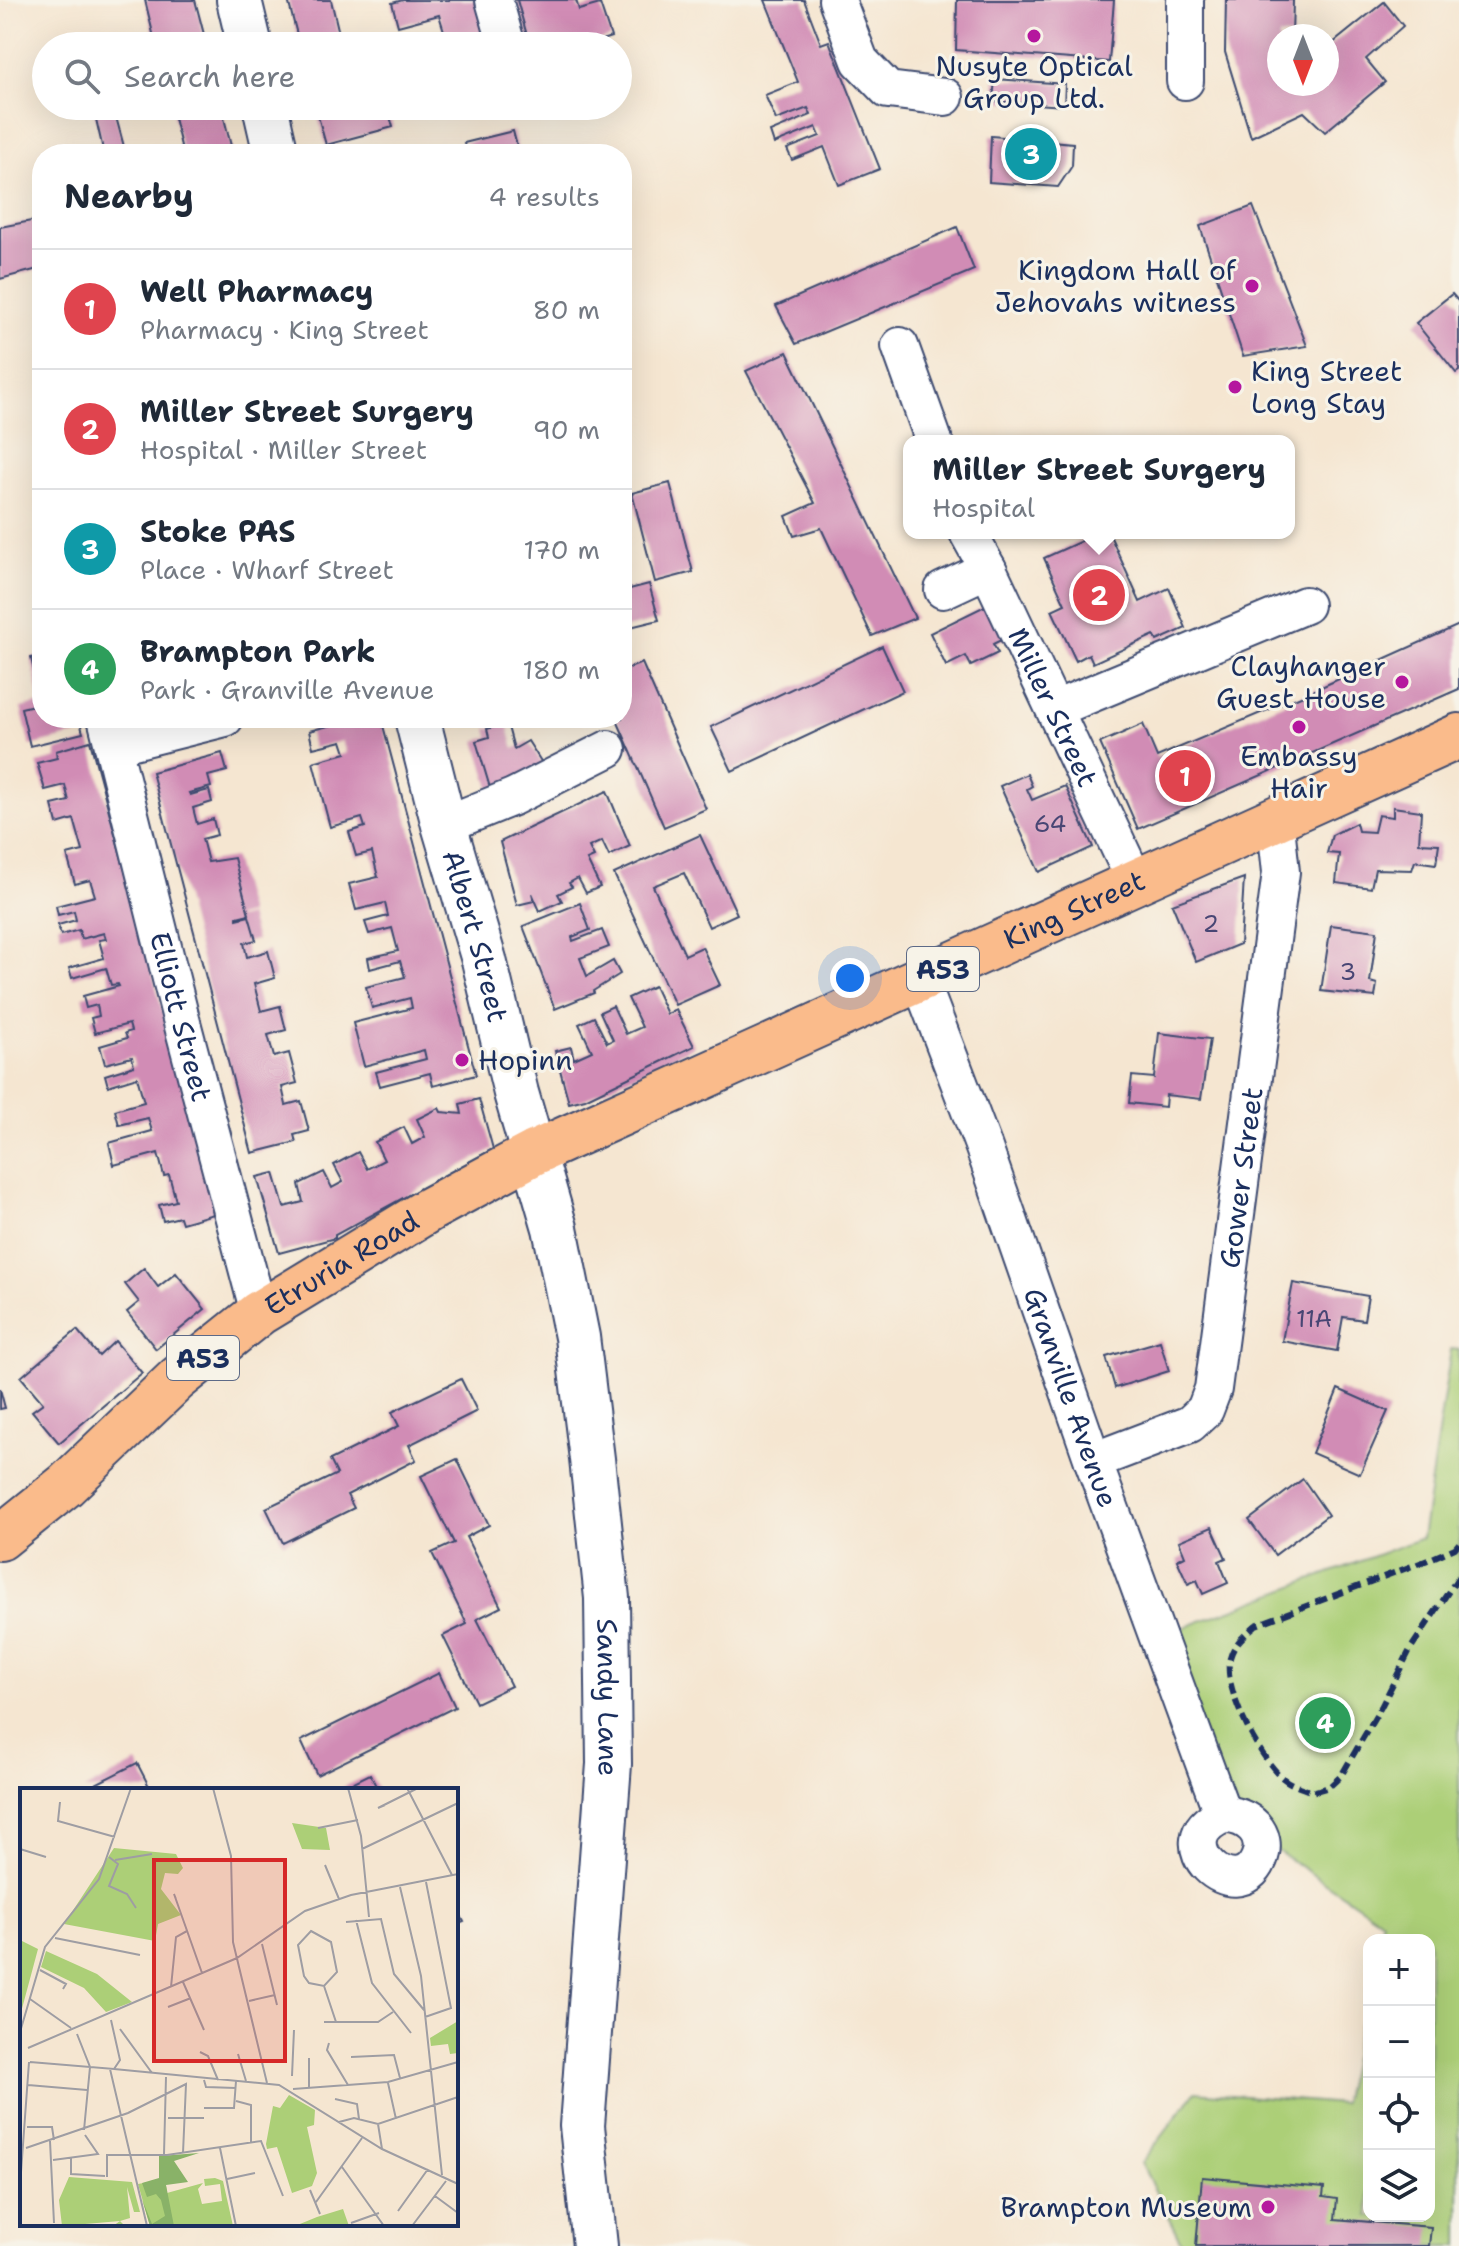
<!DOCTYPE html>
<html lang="en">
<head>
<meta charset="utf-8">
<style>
	body { margin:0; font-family:"Shantell Sans",sans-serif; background:#f6f6f7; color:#1f2937 }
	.controls { position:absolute; right:24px; bottom:24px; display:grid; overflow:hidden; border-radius:16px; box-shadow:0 8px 32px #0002 }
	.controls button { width:72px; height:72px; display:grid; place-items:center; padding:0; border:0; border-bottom:2px solid #e0e1e3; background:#fff; color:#1f2937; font:40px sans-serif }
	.compass { position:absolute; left:1267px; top:24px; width:72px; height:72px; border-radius:50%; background:#fff; box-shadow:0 8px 32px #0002; rotate:180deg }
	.you { position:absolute; left:850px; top:978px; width:28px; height:28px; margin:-20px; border:6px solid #fff; border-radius:50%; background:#1a73e8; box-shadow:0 0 0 12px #1a73e833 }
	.badge { display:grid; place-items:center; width:52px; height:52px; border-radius:50%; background:#b5179e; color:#fff; font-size:26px; font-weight:700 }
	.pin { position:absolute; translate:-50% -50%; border:4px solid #fff; box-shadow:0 2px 8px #0006 }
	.popup { position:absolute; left:903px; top:435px; width:392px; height:104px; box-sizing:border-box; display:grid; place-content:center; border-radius:16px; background:#fff; filter:drop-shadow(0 2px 6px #0005); font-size:26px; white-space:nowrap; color:#747a83 }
	.popup b { font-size:30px; color:#1f2937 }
	.popup::after { content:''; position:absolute; left:50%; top:100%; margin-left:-16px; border:16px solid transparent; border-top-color:#fff }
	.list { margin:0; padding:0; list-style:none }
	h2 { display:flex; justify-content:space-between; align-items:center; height:104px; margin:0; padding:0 32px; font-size:34px }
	h2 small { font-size:26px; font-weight:400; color:#747a83 }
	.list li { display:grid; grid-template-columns:52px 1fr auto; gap:24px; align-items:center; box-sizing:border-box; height:120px; padding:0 32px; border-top:2px solid #e0e1e3 }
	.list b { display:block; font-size:30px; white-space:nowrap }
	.list p { margin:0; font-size:26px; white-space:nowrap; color:#747a83 }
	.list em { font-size:26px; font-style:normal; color:#747a83 }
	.icon { flex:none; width:44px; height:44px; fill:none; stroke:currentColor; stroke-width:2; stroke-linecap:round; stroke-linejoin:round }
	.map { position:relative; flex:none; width:1459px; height:2246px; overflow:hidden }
	.search { position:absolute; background:#fff; box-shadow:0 8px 32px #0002; left:32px; top:32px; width:600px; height:88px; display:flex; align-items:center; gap:20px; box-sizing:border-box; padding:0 28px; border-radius:44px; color:#747a83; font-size:30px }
	.panel { position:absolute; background:#fff; box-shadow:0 8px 32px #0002; left:32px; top:144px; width:600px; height:584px; border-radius:32px }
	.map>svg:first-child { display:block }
	.green { fill:#accf77; stroke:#647f6a; stroke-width:2 }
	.building { fill:#d18cb5 }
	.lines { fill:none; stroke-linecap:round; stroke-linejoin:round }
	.minor-casing { stroke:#3c4a6f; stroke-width:40 }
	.tertiary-casing { stroke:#3c4a6f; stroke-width:48 }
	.trunk-casing { stroke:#3c4a6f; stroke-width:48 }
	.minor { stroke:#fff; stroke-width:36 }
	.tertiary { stroke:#fff; stroke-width:44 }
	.trunk { stroke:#fabb8b; stroke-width:44 }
	.rail { stroke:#1b2f5e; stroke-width:6; stroke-dasharray:12 6; stroke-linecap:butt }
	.poi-dot { fill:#b5179e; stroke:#f7f3e8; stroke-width:3 }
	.labels { text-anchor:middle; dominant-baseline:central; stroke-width:6; stroke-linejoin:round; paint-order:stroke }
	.number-label { font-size:24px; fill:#484674 }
	.shield { fill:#f7f3e8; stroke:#5d6a87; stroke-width:2 }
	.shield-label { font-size:26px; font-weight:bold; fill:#1b2f5e }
	.poi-label { font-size:28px; fill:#1b2f5e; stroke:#f7f3e8; text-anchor:end }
	.street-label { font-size:28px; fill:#1b2f5e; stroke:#f7f3e8 }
	.inset-road { fill:none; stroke:#9e9da3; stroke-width:2 }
	.view { fill:#d62828; fill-opacity:0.15; stroke:#d62828; stroke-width:4 }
	.inset-edge { fill:none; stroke:#1b2f5e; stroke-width:4 }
</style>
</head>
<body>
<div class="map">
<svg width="1459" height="2246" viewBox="0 0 1459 2246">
	<rect width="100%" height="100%" fill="#f7f3e8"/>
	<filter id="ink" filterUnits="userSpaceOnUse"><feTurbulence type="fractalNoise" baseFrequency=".0125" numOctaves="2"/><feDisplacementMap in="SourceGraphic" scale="16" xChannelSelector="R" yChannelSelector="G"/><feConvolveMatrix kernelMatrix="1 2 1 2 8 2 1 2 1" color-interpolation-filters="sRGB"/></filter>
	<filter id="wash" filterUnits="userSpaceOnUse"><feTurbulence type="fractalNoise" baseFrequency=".006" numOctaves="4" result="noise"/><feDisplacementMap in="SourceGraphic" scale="32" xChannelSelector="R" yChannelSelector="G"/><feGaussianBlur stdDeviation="1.8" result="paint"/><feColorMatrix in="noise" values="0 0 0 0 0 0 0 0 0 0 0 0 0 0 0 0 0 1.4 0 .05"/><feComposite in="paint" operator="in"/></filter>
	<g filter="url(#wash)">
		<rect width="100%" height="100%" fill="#f5e6d1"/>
		<path class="green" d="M1451,1349L1459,1350V2246H1183L1141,2163L1195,2092L1342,2104L1369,1983V2216H1429V1940H1379L1382,1921L1261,1840L1241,1817L1158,1637L1422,1538Z"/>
		<g id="blocks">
			<g class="building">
				<path d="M145,0H195L207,46H156Z"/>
				<path d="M288,0H331L342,46H300Z"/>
				<path d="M403,0H478L490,46H402L401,42L444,31L439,15L398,26L392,3Z"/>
				<path d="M517,0H576L579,10L600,4L611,37L589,44L590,46H530Z"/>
				<path d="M765,0H804L821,44L829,41L880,169L839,185L824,147L792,160L787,149L820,136L816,127L774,144L770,132L811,115L808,108L776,120L765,95L798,82Z"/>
				<path d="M957,0H1114L1109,62L956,50Z"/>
				<path d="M1226,0H1293L1292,36H1279V84H1327V48L1384,2L1403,26L1366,59L1385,82L1325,132L1304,112L1251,137L1225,52Z"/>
				<path d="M995,79L1065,84L1064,106L993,101Z"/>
				<path d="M93,106H113L126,154H104Z"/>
				<path d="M171,106H221L233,154H183Z"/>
				<path d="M329,106H387L393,127L326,145L316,109Z"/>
				<path d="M513,131L519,154H467L464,143Z"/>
				<path d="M991,136L1073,143L1072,166L1058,187L989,182Z"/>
				<path d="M1253,206L1307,346L1243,356L1200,226Z"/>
				<path d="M42,219V268L0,279V227Z"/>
				<path d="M957,227L974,270L796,344L776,306Z"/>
				<path d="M1452,294L1459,302V371L1456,373L1416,323Z"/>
				<path d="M787,352L915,618L872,636L821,528L794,536L786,516L815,503L746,371Z"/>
				<path d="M622,475L628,494L622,496Z"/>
				<path d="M670,483L693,572L655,582L632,493Z"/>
				<path d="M1099,533H1109L1140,602L1169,588L1186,628L1157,641L1154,635L1093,663L1089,654L1076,661L1052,610L1065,604L1044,558Z"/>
				<path d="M649,584L659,620L622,629V591Z"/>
				<path d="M993,602L1009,636L993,644L998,653L971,666L966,656L946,666L930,633Z"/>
				<path d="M1459,625V689L1138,829L1100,743L1143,724L1157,757L1308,693Z"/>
				<path d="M882,646L903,691L732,771L711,727Z"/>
				<path d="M42,655V673L35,675L31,658Z"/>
				<path d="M642,663L706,809L664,827L616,718H622V671Z"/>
				<path d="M42,675V702H41L35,677Z"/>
				<path d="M42,703V718H79L83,733L30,746L21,708Z"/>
				<path d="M359,718H381L476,1075L433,1086L430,1073L380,1086L376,1072L426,1059L424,1050L364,1066L353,1023L412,1008L410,998L372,1008L366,987L405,977L400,961L370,969L368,958L398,951L392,928L369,934L365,922L388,916L385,903L356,910L349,884L378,877L372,852L356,856L349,832L365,827L362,818L330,827L313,762L346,753L342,741L313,748L309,731Z"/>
				<path d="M507,723L514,749L528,741L544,766L491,791L476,741L489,737L487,729Z"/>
				<path d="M90,741L217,1213L182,1223L180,1217L163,1221L159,1205L176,1201L169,1175L164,1176L158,1153L114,1165L109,1143L152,1131L148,1118L119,1125L115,1110L144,1102L137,1077L108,1086L105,1075L134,1066L132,1057L105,1064L100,1046L127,1038L125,1033L131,1031L129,1024L95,1033L91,1018L99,1016L97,1005L86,1008L83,996L119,986L118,984L111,985L106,968L72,978L69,968L104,958L99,940L106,939L104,933L81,939L79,930L61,935L58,925L76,920L74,911L58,915L56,906L95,896L90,880L75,884L67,855L83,851L74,819L57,824L52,805L69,801L65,785L45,790L37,763L57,758L56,751Z"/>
				<path d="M222,753L227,771L208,776L211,787L189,793L190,795L209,790L212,802L193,808L197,824L213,819L217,835L202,839L208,862L234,858L249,914L237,917V919L249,916L256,940L244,943L247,957L268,951L275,978L254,984L261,1011L280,1006L286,1030L268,1035L274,1057L289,1053L297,1083L282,1087L286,1105L301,1101L309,1131L294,1135L296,1142L252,1153L152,772Z"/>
				<path d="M1027,774L1032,786L1027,789L1032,800L1065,786L1093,847L1039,872L1000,786Z"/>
				<path d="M607,791L630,846L609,856L602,841L589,847L594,857L587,860L600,887L586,893L578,878L569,883L572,887L558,894L562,901L540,911L532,893L534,901L517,905L500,842Z"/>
				<path d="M1393,807L1421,811L1419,843L1439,844L1436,864L1415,861L1412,870L1375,869L1371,888L1336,883L1339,854L1327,853L1332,835L1356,823L1358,831L1374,832L1378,815L1393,817Z"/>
				<path d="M700,835L737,914L709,927L684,873L653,886L685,955L702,947L720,985L675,1005L614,874Z"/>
				<path d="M1244,878L1240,944L1196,962L1172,904Z"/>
				<path d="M580,903L590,930L572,937L573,941L602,930L609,947L580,958L587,976L613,961L620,974L593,991L594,993L555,1009L523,926Z"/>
				<path d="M1331,925L1377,931L1370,982L1377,984L1375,997L1321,991Z"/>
				<path d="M654,986L667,1014L676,1010L694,1046L585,1099L569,1103L555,1051L571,1047L574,1059L592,1051L579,1024L594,1017L607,1043L613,1040L600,1012L613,1006L626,1034L642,1027L628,998Z"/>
				<path d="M1159,1033L1210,1039L1201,1099L1166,1095L1165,1107L1129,1103L1132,1076L1154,1078Z"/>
				<path d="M479,1099L493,1149L335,1235V1238L279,1253L257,1177L274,1173L284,1207L303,1202L299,1184L324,1172L332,1188L343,1182L334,1165L358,1152L367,1169L384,1160L375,1142L404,1127L412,1144L425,1137L417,1119L439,1108L441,1112L462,1114L460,1104Z"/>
				<path d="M144,1268L158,1287L176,1273L205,1309L156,1349L127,1312L139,1302L125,1284Z"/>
				<path d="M1293,1283L1368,1296L1364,1320L1343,1317L1337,1351L1282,1341Z"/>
				<path d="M77,1330L99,1356L115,1341L142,1373L59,1443L32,1411L43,1403L21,1377Z"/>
				<path d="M1160,1341L1169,1371L1115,1388L1106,1357Z"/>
				<path d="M461,1379L477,1411L409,1445L416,1460L347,1495L354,1508L283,1543L266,1508L337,1474L330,1460L399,1426L392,1412Z"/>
				<path d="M0,1389L5,1408L0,1409Z"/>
				<path d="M1338,1389L1388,1411L1360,1474L1312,1453Z"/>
				<path d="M457,1459L489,1525L466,1537L501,1607L477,1619L511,1686L476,1703L443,1636L467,1624L432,1553L454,1543L421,1476Z"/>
				<path d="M1303,1479L1328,1515L1275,1555L1249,1520Z"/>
				<path d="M1212,1527L1226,1558L1219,1561L1228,1583L1203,1594L1197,1580L1188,1584L1177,1560L1185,1556L1179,1541Z"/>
				<path d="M439,1673L455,1707L317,1775L301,1741Z"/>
				<path d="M137,1763L151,1790H84Z"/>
				<path d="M370,1774L378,1790H338Z"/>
				<path d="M456,1906L464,1922L456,1925Z"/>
				<path d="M1202,2177L1324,2188L1323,2197L1337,2199L1335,2219L1431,2227L1429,2246H1196Z"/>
			</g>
		</g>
	</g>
	<g filter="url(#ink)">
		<use href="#blocks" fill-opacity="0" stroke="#3c4a6f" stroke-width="2"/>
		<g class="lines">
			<defs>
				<g id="minor">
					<path d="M494,0L507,46"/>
					<path d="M837,0L860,61L888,90L945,97"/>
					<path d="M1185,0V81"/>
					<path d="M900,346L934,441"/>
					<path id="s1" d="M968,533L988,569L1135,881"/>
					<path d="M943,590L988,569"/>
					<path d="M1055,709L1305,605"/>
					<path id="s2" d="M106,718L180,1015L259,1313"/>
					<path d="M113,746L225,718"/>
					<path d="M444,825L513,797L608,749"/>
					<path id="s3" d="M920,980L984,1148L1093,1461L1223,1815C1160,1841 1237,1911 1259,1859C1270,1833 1247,1814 1223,1815"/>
					<path id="s4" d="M1093,1461L1190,1424L1205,1410L1213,1389L1281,872L1277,835L1269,822"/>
				</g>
				<g id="tertiary">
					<path d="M239,0L250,46"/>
					<path d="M265,106L276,154"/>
					<path id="s5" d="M417,718L444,825L484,960L516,1093L555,1228L577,1337L592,1459L607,1598L609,1764L582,2126L595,2246"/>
				</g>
				<g id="trunk">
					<path id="s6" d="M0,1538L66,1485L177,1379L259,1313L430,1209L534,1153L1459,736"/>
				</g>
			</defs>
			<use href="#minor" class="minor-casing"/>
			<use href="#tertiary" class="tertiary-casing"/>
			<use href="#trunk" class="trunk-casing"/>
			<use href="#minor" class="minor"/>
			<use href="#tertiary" class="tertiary"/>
			<use href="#trunk" class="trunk"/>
			<path class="rail" d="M1459,1543L1455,1548L1428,1560L1256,1625C1245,1635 1234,1643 1230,1658C1221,1687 1261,1761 1284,1779C1291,1785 1303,1788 1312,1792L1329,1787L1341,1776L1381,1707L1411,1648L1459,1576"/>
		</g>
	</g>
	<g class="poi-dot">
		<circle cx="1034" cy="36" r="8"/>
		<circle cx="1252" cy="286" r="8"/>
		<circle cx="1235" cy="387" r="8"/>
		<circle cx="1402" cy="682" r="8"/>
		<circle cx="1299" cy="727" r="8"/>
		<circle cx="462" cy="1060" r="8"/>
		<circle cx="1268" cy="2207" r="8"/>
	</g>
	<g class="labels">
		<g class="number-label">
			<text x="1050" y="824">64</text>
			<text x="1211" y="924">2</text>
			<text x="1348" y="972">3</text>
			<text x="1314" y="1319">11A</text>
		</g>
		<g class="shield">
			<rect x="907" y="947" width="72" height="44" rx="6"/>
			<rect x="167" y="1336" width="72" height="44" rx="6"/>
		</g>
		<g class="shield-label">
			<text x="943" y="969">A53</text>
			<text x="203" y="1358">A53</text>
		</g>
		<g class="poi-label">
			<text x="1034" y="66" text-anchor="middle">Nusyte Optical<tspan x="1034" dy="32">Group Ltd.</tspan></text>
			<text x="1236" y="270">Kingdom Hall of<tspan x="1236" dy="32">Jehovahs witness</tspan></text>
			<text x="1251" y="371" text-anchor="start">King Street<tspan x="1251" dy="32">Long Stay</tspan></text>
			<text x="1386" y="666">Clayhanger<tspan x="1386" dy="32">Guest House</tspan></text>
			<text x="1299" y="756" text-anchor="middle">Embassy<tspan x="1299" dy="32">Hair</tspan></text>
			<text x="478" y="1060" text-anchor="start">Hopinn</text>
			<text x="1252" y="2207">Brampton Museum</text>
		</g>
		<g class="street-label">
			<text stroke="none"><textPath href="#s1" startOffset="194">Miller Street</textPath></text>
			<text stroke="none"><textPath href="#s6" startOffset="1254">King Street</textPath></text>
			<text stroke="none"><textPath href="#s5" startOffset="226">Albert Street</textPath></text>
			<text stroke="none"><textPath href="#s2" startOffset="308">Elliott Street</textPath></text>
			<text stroke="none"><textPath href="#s4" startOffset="360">Gower Street</textPath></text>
			<text stroke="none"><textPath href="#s6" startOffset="440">Etruria Road</textPath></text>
			<text stroke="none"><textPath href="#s3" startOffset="444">Granville Avenue</textPath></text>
			<text stroke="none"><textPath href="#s5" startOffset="1002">Sandy Lane</textPath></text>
		</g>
	</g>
	<g transform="translate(20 1788)">
		<rect width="438" height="438" fill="#f5e6d1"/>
		<path d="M272,35L306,40L310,62L282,61ZM94,60L156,66L163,80L158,86L145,85L141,101L161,127L138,136L135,153L44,136ZM0,152L18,161L0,228ZM26,163L77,186L112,214L86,224L64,200L21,179ZM438,233V265L430,266L428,256L411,258L410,250ZM269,307L295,322L294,337L287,339L297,385L292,398L272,405L257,359L247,361L246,356L253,318L260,320ZM49,389L112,394L120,424H114L107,399L110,430L100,433L105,438H93L100,433L42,438L39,412ZM195,390L203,393L213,438H130L118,396L145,391L147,405L183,395L178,401L182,416L202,413L200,396L185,398L184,391ZM323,421L329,438H275L297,429Z" fill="#accf77"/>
		<path d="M179,365L154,373L168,394L146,397L154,438H130L122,411L132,436L145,428L141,412L136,406L127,409L122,395L139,390V368Z" fill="#89b268"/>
		<path class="inset-road" d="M193,0L211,68L213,154L247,295M328,0L341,48L349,129M387,0L432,87M40,14L38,33L95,49M365,17L358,20L398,0M298,40L338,32M0,61L26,69M342,61L438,15M89,69L98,76L89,98L107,106L116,120M95,72L132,66M305,77L319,111M380,99L401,188L422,387M156,111L154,106L182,185M336,132L352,195L391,245M326,134L361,131L374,186L404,222M291,143L311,154L317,184L304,198L289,195L284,188L278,157ZM35,150L120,167M242,156L257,217M20,182L46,196L43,201M163,194L184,242M304,198L316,234M151,199L156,149L167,143M10,211L51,240M229,213L255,207M148,219L171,210M405,229L431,220L406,94M304,234H358L373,224M100,241L132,285M0,244L25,159L79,91L111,0M57,246L70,279L64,342M309,255L307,262L328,297M8,260L217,170L285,123L331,107L438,86M180,264L188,268L198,292M218,266L226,293M331,269L374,267L380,290M289,270V299M10,274L94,281L100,272L91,232M90,281L127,438M94,281L259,297L362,361L438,396M272,288L274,242M184,292L186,299L216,300M368,295L376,331M8,297L67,302M273,301L368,294L438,274M315,311L337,316L339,331M216,313L231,317V355M184,320H214L216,293M148,330H184M319,334L334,330L358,336L438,309M358,336L362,361M7,339H32L34,352M30,353L34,435M6,360L108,325L166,296L163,365M200,360L216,438M144,366L146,289M51,370V386L85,388M33,372L78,366L65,347M322,379L364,438M87,389V367H147L241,353L263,408M207,391L235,385M0,398L9,274M290,402L300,426M415,408L438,425M296,414L342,350M378,423L408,381M331,435L359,425M392,438L426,393"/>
		<path class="view" d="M134,72H265V273H134Z"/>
		<rect width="438" height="438" class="inset-edge"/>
	</g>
</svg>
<div class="controls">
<button>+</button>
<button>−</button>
<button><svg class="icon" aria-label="locate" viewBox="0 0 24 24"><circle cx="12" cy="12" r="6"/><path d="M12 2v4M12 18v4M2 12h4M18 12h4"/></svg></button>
<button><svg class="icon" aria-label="layers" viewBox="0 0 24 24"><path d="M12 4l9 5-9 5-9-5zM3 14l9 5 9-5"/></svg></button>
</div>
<svg class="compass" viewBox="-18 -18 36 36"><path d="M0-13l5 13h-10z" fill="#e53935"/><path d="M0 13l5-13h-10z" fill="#747a83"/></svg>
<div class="you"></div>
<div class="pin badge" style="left:1185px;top:776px;background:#e0444e">1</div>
<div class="pin badge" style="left:1099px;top:595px;background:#e0444e">2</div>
<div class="popup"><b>Miller Street Surgery</b>Hospital</div>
<div class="pin badge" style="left:1031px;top:154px;background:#0f9aa8">3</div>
<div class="pin badge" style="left:1325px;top:1723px;background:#2e9e5b">4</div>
<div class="search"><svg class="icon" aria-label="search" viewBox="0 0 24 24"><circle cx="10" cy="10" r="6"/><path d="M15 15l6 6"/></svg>Search here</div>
<section class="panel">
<h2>Nearby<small>4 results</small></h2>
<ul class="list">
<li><span class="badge" style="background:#e0444e">1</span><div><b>Well Pharmacy</b><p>Pharmacy · King Street</p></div><em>80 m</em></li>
<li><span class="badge" style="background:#e0444e">2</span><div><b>Miller Street Surgery</b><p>Hospital · Miller Street</p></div><em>90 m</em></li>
<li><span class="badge" style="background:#0f9aa8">3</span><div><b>Stoke PAS</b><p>Place · Wharf Street</p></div><em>170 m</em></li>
<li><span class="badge" style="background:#2e9e5b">4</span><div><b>Brampton Park</b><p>Park · Granville Avenue</p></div><em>180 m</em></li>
</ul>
</section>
</div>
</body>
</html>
